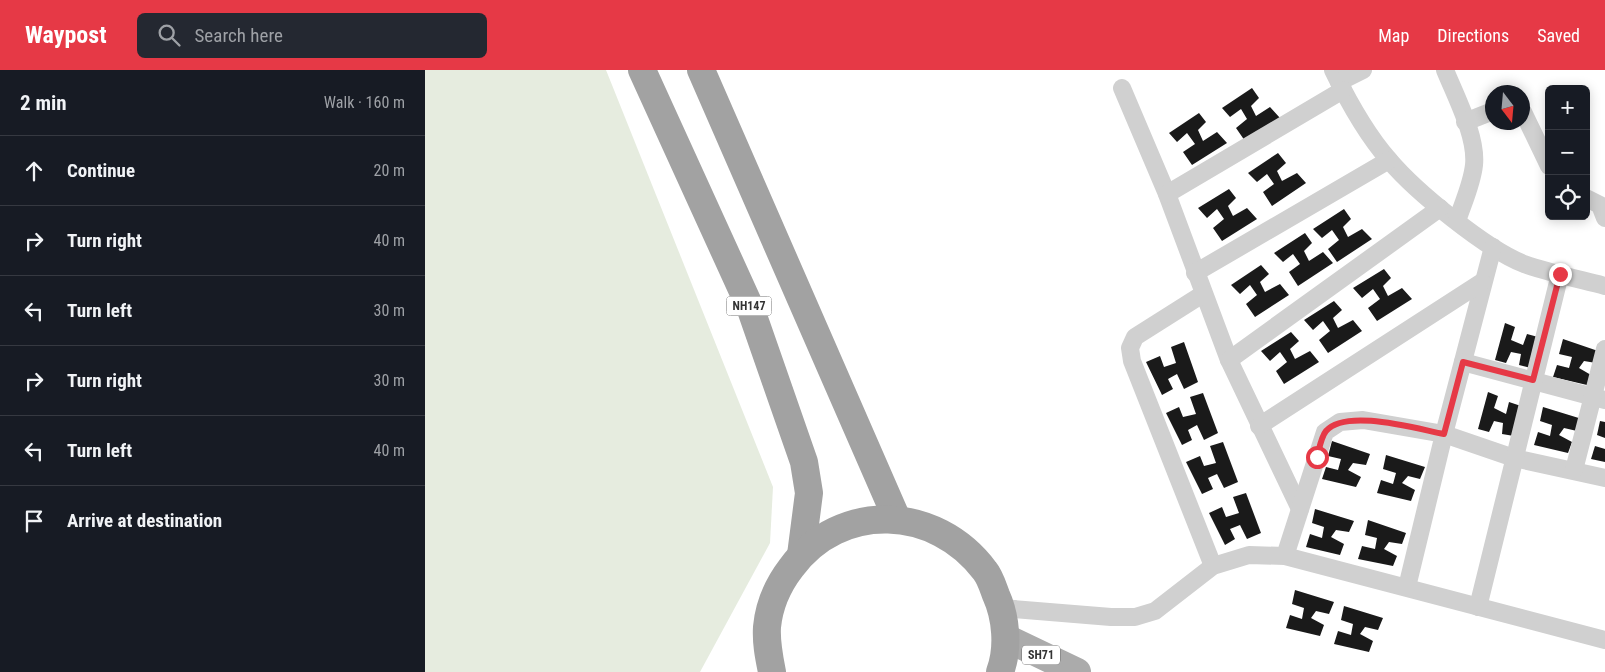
<!DOCTYPE html>
<html lang="en">
<head>
<meta charset="utf-8">
<style>
	body { margin:0; font-family:"Roboto Condensed",sans-serif; background:#242831; color:#f1f3f6 }
	.controls { position:absolute; right:15px; top:15px; display:grid; overflow:hidden; border-radius:8px; box-shadow:0 2px 12px #0003 }
	.controls button { width:45px; height:45px; display:grid; place-items:center; padding:0; border:0; border-bottom:1px solid #363941; background:#171b24; color:#f1f3f6; font:25px sans-serif }
	.compass { position:absolute; left:1060px; top:15px; width:45px; height:45px; border-radius:50%; background:#171b24; box-shadow:0 2px 12px #0003; rotate:164deg }
	.stop { position:absolute; width:15px; height:15px; margin:-11px; border:4px solid #e63946; border-radius:50%; background:#fff }
	.stop.end { background:#e63946; border-color:#fff; box-shadow:0 1px 5px #0008 }
	.list { margin:0; padding:0; list-style:none }
	h2 { display:flex; justify-content:space-between; align-items:center; height:65px; margin:0; padding:0 20px; font-size:21px }
	h2 small { font-size:16px; font-weight:400; color:#9ea1a6 }
	.list li { display:grid; grid-template-columns:32px 1fr auto; gap:15px; align-items:center; box-sizing:border-box; height:70px; padding:0 20px; border-top:1px solid #363941 }
	.list b { display:block; font-size:19px; white-space:nowrap }
	.list em { font-size:16px; font-style:normal; color:#9ea1a6 }
	.icon { flex:none; width:28px; height:28px; fill:none; stroke:currentColor; stroke-width:2; stroke-linecap:round; stroke-linejoin:round }
	.map { position:relative; flex:none; width:1180px; height:602px; overflow:hidden }
	header { display:flex; align-items:center; gap:30px; box-sizing:border-box; height:70px; padding:0 25px; background:#e63946; color:#fff }
	header strong { font-size:24px }
	nav { display:flex; gap:28px; margin-inline-start:auto; font-size:18px }
	.search { width:350px; height:45px; background:#242831; display:flex; align-items:center; gap:12px; box-sizing:border-box; padding:0 18px; border-radius:8px; color:#9ea1a6; font-size:19px }
	main { display:flex }
	aside { flex:1; background:#171b24 }
	.map>svg:first-child { display:block }
	.green { fill:#e6ecdf }
	.building { fill:#1a1a1a }
	.lines { fill:none; stroke-linecap:round; stroke-linejoin:round }
	.minor { stroke:#d0d0d0; stroke-width:18 }
	.primary { stroke:#ababab; stroke-width:28 }
	.trunk { stroke:#a2a2a2; stroke-width:28 }
	.route { stroke:#e63946; stroke-width:6 }
	.labels { text-anchor:middle; dominant-baseline:central; stroke-width:5; stroke-linejoin:round; paint-order:stroke }
	.shield { fill:#fff; stroke:#707070; stroke-width:1 }
	.shield-label { font-size:12px; font-weight:bold; fill:#333 }
</style>
</head>
<body>
<header>
<strong>Waypost</strong>
<div class="search"><svg class="icon" aria-label="search" viewBox="0 0 24 24"><circle cx="10" cy="10" r="6"/><path d="M15 15l6 6"/></svg>Search here</div>
<nav><a>Map</a><a>Directions</a><a>Saved</a></nav>
</header>
<main>
<aside>
<h2>2 min<small>Walk · 160 m</small></h2>
<ul class="list">
<li><svg class="icon" aria-label="ahead" viewBox="0 0 24 24"><path d="M12 20V5M6 11l6-6 6 6"/></svg><div><b>Continue</b></div><em>20 m</em></li>
<li><svg class="icon" aria-label="right" viewBox="0 0 24 24"><path d="M7 20v-9h11M14 6l5 5-5 5"/></svg><div><b>Turn right</b></div><em>40 m</em></li>
<li><svg class="icon" aria-label="left" viewBox="0 0 24 24"><path d="M17 20v-9H6M10 6l-5 5 5 5"/></svg><div><b>Turn left</b></div><em>30 m</em></li>
<li><svg class="icon" aria-label="right" viewBox="0 0 24 24"><path d="M7 20v-9h11M14 6l5 5-5 5"/></svg><div><b>Turn right</b></div><em>30 m</em></li>
<li><svg class="icon" aria-label="left" viewBox="0 0 24 24"><path d="M17 20v-9H6M10 6l-5 5 5 5"/></svg><div><b>Turn left</b></div><em>40 m</em></li>
<li><svg class="icon" aria-label="arrive" viewBox="0 0 24 24"><path d="M6 21V4h12l-3 4 3 4H6"/></svg><div><b>Arrive at destination</b></div></li>
</ul>
</aside>
<div class="map">
<svg width="1180" height="602" viewBox="0 0 1180 602">
	<rect width="100%" height="100%" fill="#fff"/>
	<path class="green" d="M0,0H181L348,417L345,473L275,602H0Z"/>
	<g class="building">
		<path d="M827,18L834,28L826,36L831,46L845,37L855,48L820,71L811,58L822,49L816,39L805,47L797,38Z"/>
		<path d="M774,43L781,52L773,60L778,71L792,62L802,73L767,95L758,82L770,74L762,63L752,72L744,63Z"/>
		<path d="M853,83L861,93L852,101L857,111L872,103L881,113L847,136L838,122L849,114L842,104L832,112L823,103Z"/>
		<path d="M804,119L811,128L803,136L808,146L822,138L832,149L797,171L788,158L799,149L792,139L782,148L773,138Z"/>
		<path d="M919,139L926,149L918,157L923,167L937,159L947,169L912,192L903,179L914,170L907,160L897,168L888,159Z"/>
		<path d="M880,163L887,173L879,181L884,191L898,182L908,193L873,216L864,202L875,194L868,184L858,192L849,183Z"/>
		<path d="M836,195L844,204L835,212L840,222L855,214L864,225L830,247L821,234L832,225L825,215L815,224L806,215Z"/>
		<path d="M959,199L966,208L958,216L963,226L977,218L987,229L952,251L943,238L955,229L948,219L937,228L928,218Z"/>
		<path d="M909,231L917,240L908,248L913,258L928,250L937,261L903,283L894,270L905,261L898,251L888,260L879,250Z"/>
		<path d="M1080,253L1090,257L1086,270L1098,275L1102,264L1113,267L1106,298L1094,295L1096,284L1086,282L1081,293L1070,290Z"/>
		<path d="M866,262L874,271L865,279L870,289L885,281L894,292L859,314L851,301L862,292L855,282L845,291L836,281Z"/>
		<path d="M1138,269L1176,282L1171,293L1159,291L1154,298L1166,305L1162,315L1128,307L1132,295L1144,298L1147,287L1134,284Z"/>
		<path d="M759,272L773,312L759,319L752,304L743,309L748,319L737,325L721,292L735,286L739,297L751,293L746,277Z"/>
		<path d="M1063,322L1073,326L1069,338L1081,344L1084,332L1096,336L1089,366L1077,364L1078,353L1069,351L1064,362L1053,359Z"/>
		<path d="M778,323L793,363L779,370L772,355L763,360L767,370L757,375L741,343L754,337L758,347L771,344L765,327Z"/>
		<path d="M1118,337L1157,349L1152,361L1139,358L1134,365L1147,372L1143,383L1109,375L1113,362L1125,366L1127,355L1115,351Z"/>
		<path d="M1175,351L1180,352V368L1172,365Z"/>
		<path d="M907,371L945,384L941,395L928,393L923,400L936,407L931,417L897,409L901,397L913,400L916,389L903,386Z"/>
		<path d="M798,372L813,412L799,418L792,404L783,408L788,419L777,424L761,392L775,386L779,396L791,393L785,376Z"/>
		<path d="M1170,376L1180,379V392L1166,389Z"/>
		<path d="M961,385L1000,397L995,409L983,406L977,413L990,420L986,431L952,423L956,410L968,414L971,403L958,399Z"/>
		<path d="M821,423L836,463L822,469L815,455L805,459L810,469L800,475L784,443L797,437L801,447L814,443L808,427Z"/>
		<path d="M890,439L929,451L924,462L911,460L906,467L919,474L915,485L881,477L885,464L897,468L899,457L887,453Z"/>
		<path d="M943,450L981,463L977,474L964,472L959,479L972,486L968,496L933,489L937,476L950,479L952,468L940,465Z"/>
		<path d="M870,520L909,532L904,544L891,541L886,548L899,555L895,566L861,558L865,545L877,549L879,538L867,534Z"/>
		<path d="M919,536L958,548L953,560L940,557L935,564L948,571L944,582L909,574L913,561L926,565L928,554L916,550Z"/>
	</g>
	<g class="lines">
		<g class="minor">
			<path d="M908,0C922,29 943,66 964,90C991,122 1061,179 1099,194C1125,203 1153,209 1180,216"/>
			<path d="M1020,0C1031,27 1052,67 1049,95C1047,114 1038,133 1032,151"/>
			<path d="M914,12L938,0"/>
			<path d="M697,18L742,124L804,290L875,439"/>
			<path d="M1098,42L1124,96"/>
			<path d="M1040,52L1068,41"/>
			<path d="M742,124L918,20"/>
			<path d="M1161,128L1175,135L1180,148"/>
			<path d="M1068,177L1019,364L1089,388L1180,408"/>
			<path d="M770,203L964,90"/>
			<path d="M778,224L710,267L705,278L707,291L788,496"/>
			<path d="M804,290L1015,138"/>
			<path d="M1038,292L1180,330"/>
			<path d="M834,356L1057,212"/>
			<path d="M1149,400L1180,279"/>
			<path d="M860,486L900,362L915,352L938,350L1019,364L982,517"/>
			<path d="M1053,537L1135,204"/>
			<path d="M577,538L686,547H710L730,541L788,496L824,485L860,486L1180,570"/>
		</g>
		<path class="primary" d="M581,568L652,602"/>
		<g class="trunk">
			<path d="M217,0L325,237L379,392L384,423L376,485"/>
			<path d="M276,0L472,449"/>
			<path d="M347,602C344,587 341,573 342,557C344,536 353,515 366,498C415,431 511,435 560,501C565,507 568,517 571,525C581,547 584,578 575,602"/>
		</g>
	</g>
	<g class="lines">
		<path class="route" d="M892,387C894,380 896,367 901,361C921,338 992,359 1019,364L1038,292L1108,310L1135,204"/>
	</g>
	<g class="labels">
		<g class="shield">
			<rect x="301.5" y="226.5" width="45" height="19" rx="4"/>
			<rect x="597" y="575.5" width="38" height="19" rx="4"/>
		</g>
		<g class="shield-label">
			<text x="324" y="236">NH147</text>
			<text x="616" y="585">SH71</text>
		</g>
	</g>
</svg>
<div class="controls">
<button>+</button>
<button>−</button>
<button><svg class="icon" aria-label="locate" viewBox="0 0 24 24"><circle cx="12" cy="12" r="6"/><path d="M12 2v4M12 18v4M2 12h4M18 12h4"/></svg></button>
</div>
<svg class="compass" viewBox="-18 -18 36 36"><path d="M0-13l5 13h-10z" fill="#e53935"/><path d="M0 13l5-13h-10z" fill="#9ea1a6"/></svg>
<div class="stop" style="left:892px;top:387px"></div>
<div class="stop end" style="left:1135px;top:204px"></div>
</div>
</main>
</body>
</html>
